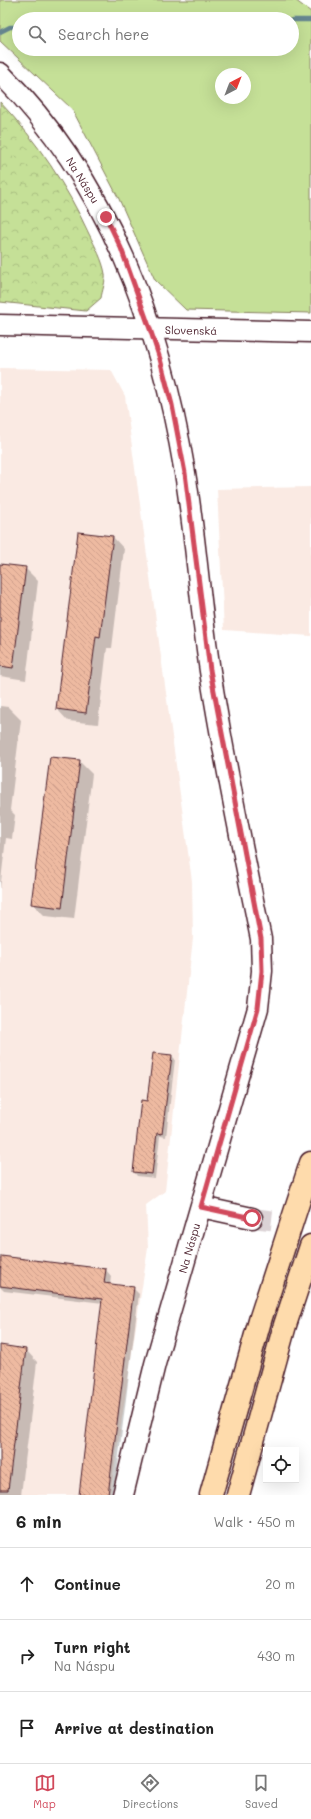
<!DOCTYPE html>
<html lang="en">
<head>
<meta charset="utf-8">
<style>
	body { margin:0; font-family:Mali,sans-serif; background:#f6f6f6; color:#222 }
	.controls { position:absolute; right:12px; bottom:12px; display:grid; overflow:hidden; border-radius:0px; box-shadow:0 4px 16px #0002 }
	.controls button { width:36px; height:36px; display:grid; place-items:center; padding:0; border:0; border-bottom:1px solid #e0e0e0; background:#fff; color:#222; font:20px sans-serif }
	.compass { position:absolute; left:215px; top:68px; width:36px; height:36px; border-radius:50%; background:#fff; box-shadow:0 4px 16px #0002; rotate:42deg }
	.stop { position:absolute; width:12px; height:12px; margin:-9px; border:3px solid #d1495b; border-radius:50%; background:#fff }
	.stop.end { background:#d1495b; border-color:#fff; box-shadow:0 1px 4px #0008 }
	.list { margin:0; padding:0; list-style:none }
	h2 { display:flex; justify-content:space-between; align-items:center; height:52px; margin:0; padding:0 16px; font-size:17px }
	h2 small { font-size:13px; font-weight:400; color:#767676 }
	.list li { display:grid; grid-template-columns:26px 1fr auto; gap:12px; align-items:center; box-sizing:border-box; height:72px; padding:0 16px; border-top:1px solid #e0e0e0 }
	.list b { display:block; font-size:15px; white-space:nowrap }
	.list p { margin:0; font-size:13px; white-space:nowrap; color:#767676 }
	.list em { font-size:13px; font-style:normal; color:#767676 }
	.icon { flex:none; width:22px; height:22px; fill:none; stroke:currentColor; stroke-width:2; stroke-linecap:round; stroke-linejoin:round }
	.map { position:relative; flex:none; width:311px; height:1495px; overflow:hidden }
	.search { position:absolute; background:#fff; box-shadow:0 4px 16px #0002; left:12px; right:12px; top:12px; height:44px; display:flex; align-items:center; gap:10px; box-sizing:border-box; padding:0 14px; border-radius:22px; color:#767676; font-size:15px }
	.sheet { height:268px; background:#fff }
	nav { display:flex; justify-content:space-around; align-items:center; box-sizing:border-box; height:56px; border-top:1px solid #e0e0e0; background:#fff; font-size:11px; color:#767676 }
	nav a { display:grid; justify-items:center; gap:2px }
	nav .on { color:#d1495b }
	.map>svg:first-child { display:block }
	.built { fill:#faeae3 }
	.grass { fill:#c5e097; stroke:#888061; fill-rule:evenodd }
	.forest { fill:url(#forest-crowns); stroke:#888061 }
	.shadow { fill:#0003 }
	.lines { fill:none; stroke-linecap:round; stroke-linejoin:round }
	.stream { stroke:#668690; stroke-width:4.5 }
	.building { fill:url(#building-back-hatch); stroke:#4a1f2b }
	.minor-tunnel { stroke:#dbd2d5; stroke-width:20; stroke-dasharray:20 10; stroke-linecap:butt }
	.minor-casing { stroke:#4a1f2b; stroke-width:23 }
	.highway-casing { stroke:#4a1f2b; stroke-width:25 }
	.minor { stroke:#fff; stroke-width:20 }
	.highway { stroke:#fedbac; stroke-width:22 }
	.route { stroke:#d1495b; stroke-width:5 }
	.labels { text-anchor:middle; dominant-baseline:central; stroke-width:3.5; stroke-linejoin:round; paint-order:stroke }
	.street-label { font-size:11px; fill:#4a1f2b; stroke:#fff }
</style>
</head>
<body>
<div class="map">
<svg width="311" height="1495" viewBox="0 0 311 1495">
	<defs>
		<pattern id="forest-crowns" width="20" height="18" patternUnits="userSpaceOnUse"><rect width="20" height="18" fill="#c5e097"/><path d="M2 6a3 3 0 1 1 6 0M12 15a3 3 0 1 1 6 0" fill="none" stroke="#abc082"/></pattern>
		<pattern id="building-back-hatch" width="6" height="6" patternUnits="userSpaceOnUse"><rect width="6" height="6" fill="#eebaa1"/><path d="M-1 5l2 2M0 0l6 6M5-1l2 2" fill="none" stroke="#ce9f8b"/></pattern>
	</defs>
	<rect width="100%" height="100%" fill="#fff"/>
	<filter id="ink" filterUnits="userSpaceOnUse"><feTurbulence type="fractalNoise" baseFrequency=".025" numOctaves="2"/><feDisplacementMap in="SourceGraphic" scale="8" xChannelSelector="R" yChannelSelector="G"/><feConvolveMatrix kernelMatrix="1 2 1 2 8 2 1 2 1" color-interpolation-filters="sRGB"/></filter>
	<g filter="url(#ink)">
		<g class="built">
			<path d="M0,368L111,370L125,396L192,881L193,938L165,1191L146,1205L148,1248L110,1495H0Z"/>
			<path d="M311,487V636L224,630L217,489Z"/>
		</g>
		<path class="grass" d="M0,0H295L311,12V313L186,310L155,280L119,199L72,109L0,41ZM19,19H292V49H19ZM221,74H245V98H221Z"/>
		<path class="forest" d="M0,102C37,141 67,186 89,234C95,246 103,261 105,274C106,281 102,291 101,298L86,311L0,302Z"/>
		<g class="shadow">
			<path d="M113,537L124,549L112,648H107L98,724L68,721L57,709Z"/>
			<path d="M0,565L25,568L38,581L26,680L0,676Z"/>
			<path d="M0,706L8,707L21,720L10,810L15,815L12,839L6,838L0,889Z"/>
			<path d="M79,761L92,774L74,919L45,916L32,903Z"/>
			<path d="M172,1056L175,1059L166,1137L160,1136L155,1178L137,1176L134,1172L148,1102Z"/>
			<path d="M2,1257L106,1270L111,1276L110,1285L133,1288L139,1294L114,1495H80L103,1303L4,1291L0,1287Z"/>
			<path d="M0,1346L25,1349L37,1362L21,1495H0Z"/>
		</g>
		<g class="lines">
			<g class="stream">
				<path d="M120,19L140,17L251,19"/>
				<path d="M292,20H311"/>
				<path d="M0,32L10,27H19"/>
			</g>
		</g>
		<g class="building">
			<path d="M78,532L113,536L100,637L96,636L86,713L56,709Z"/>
			<path d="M0,564L26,567L13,668L0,666Z"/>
			<path d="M50,757L80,760L62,908L31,904Z"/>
			<path d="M153,1053L172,1055L162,1134L157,1133L152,1174L133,1172L141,1100L147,1101Z"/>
			<path d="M1,1256L106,1269L104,1283L134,1287L108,1495H79L102,1299L0,1286Z"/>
			<path d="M0,1345L26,1349L8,1490H0Z"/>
		</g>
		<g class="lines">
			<path class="minor-tunnel" d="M252,1218L311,1225"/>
			<defs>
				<g id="minor">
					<path d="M0,73C109,182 160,324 185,473C196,539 200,605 210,671C224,761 243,850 261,939L262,971L258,1008L155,1364L123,1495"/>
					<path d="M0,325L311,332"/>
					<path d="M201,1207L252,1218"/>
				</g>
				<g id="highway">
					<path d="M211,1495L261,1317L311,1163"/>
					<path d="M238,1495L285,1325L311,1246"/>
				</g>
			</defs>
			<use href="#minor" class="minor-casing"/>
			<use href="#highway" class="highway-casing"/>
			<use href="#minor" class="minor"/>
			<use href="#highway" class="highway"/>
		</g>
	</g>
	<g class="lines" filter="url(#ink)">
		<path class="route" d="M106,217L121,248L150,329L160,359L172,405L185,473L210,670L261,939L262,971L258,1008L201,1207L252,1218"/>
	</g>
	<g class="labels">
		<g class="street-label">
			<text transform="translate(83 180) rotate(58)">Na Náspu</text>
			<text transform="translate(191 330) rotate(1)">Slovenská</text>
			<text transform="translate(189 1248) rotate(-74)">Na Náspu</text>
		</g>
	</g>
</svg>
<div class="controls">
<button><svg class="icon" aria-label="locate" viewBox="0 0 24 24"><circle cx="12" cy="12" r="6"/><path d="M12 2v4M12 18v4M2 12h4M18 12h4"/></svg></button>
</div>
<svg class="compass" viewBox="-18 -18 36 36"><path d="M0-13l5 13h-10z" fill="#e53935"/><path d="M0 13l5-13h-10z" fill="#767676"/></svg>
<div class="stop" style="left:252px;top:1218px"></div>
<div class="stop end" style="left:106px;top:217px"></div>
<div class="search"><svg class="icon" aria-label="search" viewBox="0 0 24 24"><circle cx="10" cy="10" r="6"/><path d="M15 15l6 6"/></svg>Search here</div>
</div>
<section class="sheet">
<h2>6 min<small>Walk · 450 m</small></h2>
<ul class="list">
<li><svg class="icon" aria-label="ahead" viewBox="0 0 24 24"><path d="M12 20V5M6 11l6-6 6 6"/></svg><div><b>Continue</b></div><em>20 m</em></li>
<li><svg class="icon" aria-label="right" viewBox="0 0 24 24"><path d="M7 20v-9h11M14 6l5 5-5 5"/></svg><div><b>Turn right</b><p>Na Náspu</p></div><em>430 m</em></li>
<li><svg class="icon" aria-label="arrive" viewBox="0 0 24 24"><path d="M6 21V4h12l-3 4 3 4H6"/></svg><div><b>Arrive at destination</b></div></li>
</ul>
</section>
<nav>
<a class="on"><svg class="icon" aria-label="map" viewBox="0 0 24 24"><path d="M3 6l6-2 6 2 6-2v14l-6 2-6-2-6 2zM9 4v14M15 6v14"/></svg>Map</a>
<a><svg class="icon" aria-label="directions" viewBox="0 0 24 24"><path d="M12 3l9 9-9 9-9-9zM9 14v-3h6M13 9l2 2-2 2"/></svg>Directions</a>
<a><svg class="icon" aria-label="saved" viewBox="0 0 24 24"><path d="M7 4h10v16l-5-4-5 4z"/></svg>Saved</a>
</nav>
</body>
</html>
